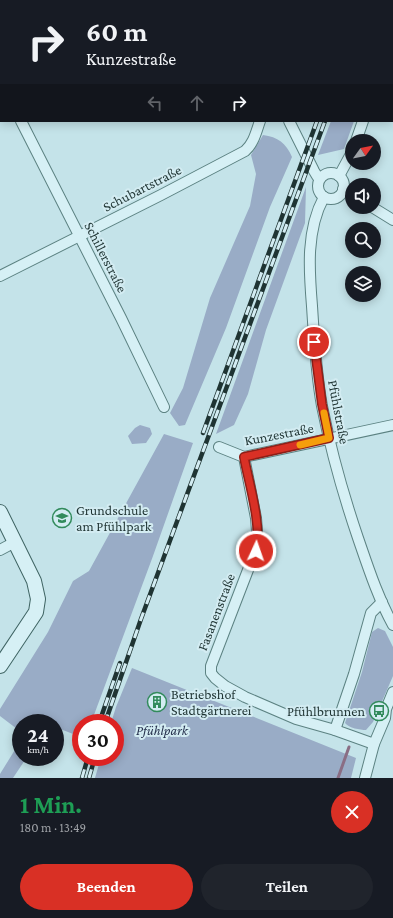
<!DOCTYPE html>
<html lang="de">
<head>
<meta charset="utf-8">
<style>
  body { margin:0; font-family:"Crimson Pro",serif; background:#20242c; color:#f1f3f6; height:100vh; display:flex; flex-direction:column; font-size:15px; white-space:nowrap }
  * { box-sizing:border-box; margin:0 }
  p { font-size:13px; color:#9ea1a6 }
  .icon { flex:none; width:22px; height:22px; fill:none; stroke:currentColor; stroke-width:2; stroke-linecap:round; stroke-linejoin:round }
  .map { position:relative; height:778px; overflow:hidden }
  .side { display:flex; flex-direction:column; background:#171b24; flex:1 }
  .side>* { flex:none }
  .hud { position:absolute; left:0px; top:0px; width:393px; height:122px; box-shadow:0 2px 10px #0003; background:#171b24; color:#f1f3f6; overflow:hidden }
  .needle { width:26px; rotate:57deg }
  .tools { position:absolute; left:345px; top:134px; display:grid; gap:8px }
  .tools a { display:grid; place-items:center; width:36px; height:36px; border-radius:50%; background:#171b24; box-shadow:0 2px 10px #0003; font-size:20px }
  .speed { position:absolute; left:12px; top:714px; display:flex; gap:8px; font-size:20px; font-weight:700; text-align:center }
  .speed>* { display:grid; place-content:center; width:52px; height:52px; border-radius:50%; background:#171b24; box-shadow:0 2px 10px #0003; line-height:1 }
  .speed small { font-size:10px; font-weight:400 }
  .speed .limit { border:6px solid #d22; background:#fff; color:#111 }
  .pin { position:absolute; display:grid; place-items:center; width:34px; height:34px; color:#fff; margin:-17px; border:2px solid #fff; border-radius:50%; box-shadow:0 1px 4px #0007 }
  .me { position:absolute; width:44px; margin:-22px; rotate:3deg; stroke-linejoin:round; filter:drop-shadow(0 0 3px #0008) }
  .turn { display:flex; align-items:center; gap:14px; height:84px; padding:0 20px; font-size:18px }
  .turn .icon { width:52px; height:52px; stroke-width:2.5 }
  .turn b { display:block; font-size:28px; line-height:34px }
  .lanes { display:flex; align-items:center; height:38px; padding:0 20px; background:#0003; justify-content:center; gap:20px; direction:ltr }
  .lanes .off { opacity:.35 }
  .round { display:grid; place-items:center; flex:none; width:42px; height:42px; border-radius:21px; background:#20242c }
  .head { display:flex; align-items:center; justify-content:space-between; height:68px; padding:0 20px }
  h1 { font-size:24px; font-weight:700; line-height:30px; color:#1e9e55 }
  .button { display:flex; gap:8px; margin-top:auto; padding:8px 20px }
  .button a { flex:1; height:46px; border-radius:24px; background:#d93025; color:#fff; font-size:16px; font-weight:700; line-height:46px; text-align:center }
  .button a+a { background:#20242c; color:#f1f3f6 }
  .map>svg:first-child { display:block }
</style>
</head>
<body>
<div class="map">
<svg width="393" height="778" viewBox="0 0 393 778">
  <rect width="100%" height="100%" fill="#c4e3e9"/>
  <g fill="#99acc6">
    <polygon points="331,121 354,121 344,149 318,155"/>
    <path d="M 263,135 C 278,137 286,143 292,157 L 270,207 L 226,328 L 185,425 L 179,426 L 170,413 L 183,388 L 210,298 L 250,206 L 256,174 L 251,155 Z"/>
    <polygon points="306,187 305,223 266,330 248,394 234,425 216,434"/>
    <polygon points="140,425 150,428 152,434 146,443 132,444 128,436 135,428"/>
    <polygon points="164,434 193,443 153,556 91,723 81,723 81,737 55,727 55,723 21,723 21,732 0,716 0,709 48,632 73,581 89,571"/>
    <path d="M 378,628 L 385,631 L 393,647 L 393,676 L 373,722 L 366,730 C 360,730 349,728 345,723 L 362,672 L 372,632 Z"/>
    <polygon points="132,668 356,758 351,778 95,778 101,757 115,757 115,723 111,723 116,707"/>
    <polygon points="21,740 21,757 27,757 13,778 0,778 0,774"/>
  </g>
  <g fill="none" stroke-linecap="round" stroke-linejoin="round">
    <polyline stroke="#8a6d84" stroke-width="3" points="338,778 349,747"/>
    <g stroke="#5c8282" stroke-width="12">
      <g id="street">
        <polyline points="232,0 232,1"/>
        <polyline points="123,1 125,0"/>
        <polyline points="314,1 315,0"/>
        <polyline points="392,36 393,33"/>
        <polyline points="0,64 1,64"/>
        <polyline points="0,79 1,81"/>
        <polyline points="21,121 121,318 164,407"/>
        <polyline points="289,121 314,171 317,176 320,178"/>
        <polyline points="356,141 363,121"/>
        <circle cx="331" cy="186" r="13"/>
        <polyline points="339,176 352,152"/>
        <polyline points="343,189 352,194"/>
        <path d="M 324,197 C 306,230 309,270 312,306 C 314,339 316,373 322,406 C 331,451 343,494 358,538 C 368,567 378,598 393,625"/>
        <polyline points="372,207 393,220"/>
        <path d="M 0,276 L 161,195 L 245,151 C 254,143 256,132 260,121"/>
        <polyline points="219,447 244,457 393,425"/>
        <polyline points="244,457 256,518 258,544 211,666 211,673 215,678 225,686 245,697 296,719 335,730 374,744"/>
        <polyline points="0,550 15,542"/>
        <polyline points="335,730 354,674 371,613 382,602"/>
        <polyline points="365,778 374,744 385,718 386,709 393,692"/>
      </g>
    </g>
    <g stroke="#3f6463" stroke-width="16">
      <polyline id="secondary" points="0,512 34,581 38,599 36,612 0,666"/>
    </g>
    <use href="#street" stroke="#d6f0f5" stroke-width="10"/>
    <use href="#secondary" stroke="#d6f0f5" stroke-width="14"/>
    <g stroke="#1f3433" stroke-width="4.5">
      <g id="rail">
        <polyline points="361,1 361,0"/>
        <polyline points="370,1 370,0"/>
        <polyline points="203,433 317,121"/>
        <polyline points="99,723 120,663"/>
        <polyline points="105,723 141,619 325,121"/>
        <polyline points="82,778 88,757"/>
        <polyline points="89,778 95,757"/>
      </g>
    </g>
    <use href="#rail" stroke="#d3ecf2" stroke-width="3" stroke-dasharray="9" stroke-linecap="butt"/>
  </g>
  <g fill="none" stroke-linecap="round" stroke-linejoin="round">
    <g stroke="#8d1f18" stroke-width="10">
      <path id="route" d="M 256,551 C 262,524 249,484 244,457 L 329,438 L 322,404 L 314,342"/>
    </g>
    <use href="#route" stroke="#d93025" stroke-width="7"/>
    <polyline stroke="#f59e0b" stroke-width="7" points="300,445 329,438 324,413"/>
  </g>
  <defs>
    <g id="school-ring" transform="scale(1)"><circle r="9.5" fill="#d3ecf2" stroke="#328b5c" stroke-width="1.5"/><path d="M0-5L7-2L0 1L-7-2ZM-4 1L0 2.5L4 1V4Q0 6-4 4Z" fill="#328b5c"/></g>
    <g id="building-ring" transform="scale(1)"><circle r="9.5" fill="#d3ecf2" stroke="#328b5c" stroke-width="1.5"/><path d="M-4-6H4V6H1V3H-1V6H-4ZM-2.5-4.3h1.7v1.8h-1.7ZM.8-4.3h1.7v1.8H.8ZM-2.5-1h1.7V.8h-1.7ZM.8-1h1.7V.8H.8Z" fill="#328b5c"/></g>
    <g id="bus-ring" transform="scale(1)"><circle r="9.5" fill="#d3ecf2" stroke="#328b5c" stroke-width="1.5"/><path d="M-5-6H5V4H4V6H2V4H-2V6H-4V4H-5ZM-3.5-4V0h7V-4ZM-3.5 1.2v1.5H-2V1.2ZM2 1.2v1.5H3.5V1.2Z" fill="#328b5c"/></g>
  </defs>
  <g fill-rule="evenodd">
    <use href="#school-ring" x="62" y="518"/>
    <use href="#building-ring" x="157" y="702"/>
    <use href="#bus-ring" x="379" y="711"/>
  </g>
  <g text-anchor="middle" stroke-width="4" stroke-linejoin="round" paint-order="stroke">
    <g font-size="14" fill="#1f3433" stroke="#d3ecf2">
      <text transform="translate(142 188) rotate(-27)" y="5">Schubartstraße</text>
      <text transform="translate(106 257) rotate(63)" y="5">Schillerstraße</text>
      <text transform="translate(339 412) rotate(79)" y="5">Pfühlstraße</text>
      <text transform="translate(279 434) rotate(-11)" y="5">Kunzestraße</text>
      <text transform="translate(216 612) rotate(-69)" y="5">Fasanenstraße</text>
    </g>
    <g font-size="14" fill="#1f3433" stroke="#d3ecf2" text-anchor="start">
      <text x="76" y="515">Grundschule<tspan x="76" dy="16">am Pfühlpark</tspan></text>
      <text x="171" y="699">Betriebshof<tspan x="171" dy="16">Stadtgärtnerei</tspan></text>
      <text x="365" y="716" text-anchor="end">Pfühlbrunnen</text>
    </g>
    <g font-size="14" font-style="italic" fill="#27324e" stroke="#d3ecf2">
      <text x="162" y="735">Pfühlpark</text>
    </g>
  </g>
</svg>
<div class="tools">
<a><svg class="needle" viewBox="-14 -14 28 28"><path d="M0-13l5 13h-10z" fill="#e53935"/><path d="M0 13l5-13h-10z" fill="#9ea1a6"/></svg></a>
<a><svg class="icon" aria-label="sound" viewBox="0 0 24 24"><path d="M4 9h4l5-4v14l-5-4H4zM17 9q2 3 0 6"/></svg></a>
<a><svg class="icon" aria-label="search" viewBox="0 0 24 24"><circle cx="10" cy="10" r="6"/><path d="M15 15l6 6"/></svg></a>
<a><svg class="icon" aria-label="layers" viewBox="0 0 24 24"><path d="M12 4l9 5-9 5-9-5zM3 14l9 5 9-5"/></svg></a>
</div>
<div class="speed"><div>24<small>km/h</small></div><div class="limit">30</div></div>
<div class="pin" style="left:314px;top:342px;background:#d93025"><svg class="icon" aria-label="arrive" viewBox="0 0 24 24"><path d="M6 21V4h12l-3 4 3 4H6"/></svg></div>
<svg class="me" style="left:256px;top:551px" viewBox="-20 -20 40 40"><circle r="17" fill="#d93025" stroke="#fff" stroke-width="3"/><path d="M0-11L8 9 0 5-8 9z" fill="#fff"/></svg>
<div class="hud">
<div class="turn"><svg class="icon" aria-label="right" viewBox="0 0 24 24"><path d="M7 20v-9h11M14 6l5 5-5 5"/></svg><div><b>60 m</b>Kunzestraße</div></div>
<div class="lanes"><svg class="icon off" aria-label="left" viewBox="0 0 24 24"><path d="M17 20v-9H6M10 6l-5 5 5 5"/></svg><svg class="icon off" aria-label="ahead" viewBox="0 0 24 24"><path d="M12 20V5M6 11l6-6 6 6"/></svg><svg class="icon" aria-label="right" viewBox="0 0 24 24"><path d="M7 20v-9h11M14 6l5 5-5 5"/></svg></div>
</div>
</div>
<section class="side">
<div class="head"><div><h1>1 Min.</h1><p>180 m · 13:49</p></div><a class="round" style="background:#d93025;color:#fff"><svg class="icon" aria-label="close" viewBox="0 0 24 24"><path d="M6 6l12 12M18 6L6 18"/></svg></a></div>
<div class="button"><a>Beenden</a><a>Teilen</a></div>
</section>
</body>
</html>
